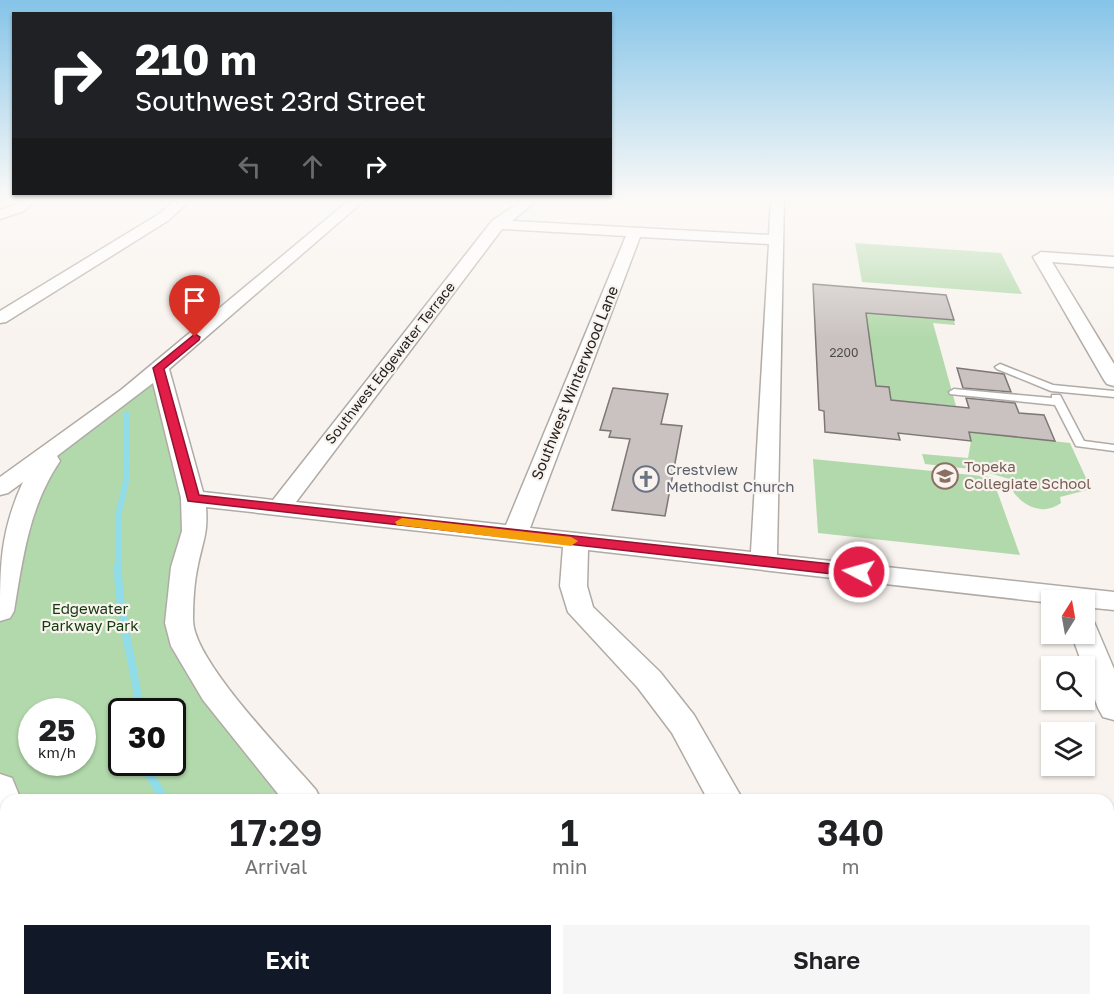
<!DOCTYPE html>
<html lang="en">
<head>
<meta charset="utf-8">
<style>
  body { margin:0; font-family:"Golos Text",sans-serif; background:#f6f6f6; color:#202124; height:100vh; display:flex; flex-direction:column; font-size:22px; white-space:nowrap }
  * { box-sizing:border-box; margin:0 }
  p { font-size:20px; color:#757577 }
  .icon { flex:none; width:33px; height:33px; fill:none; stroke:currentColor; stroke-width:2; stroke-linecap:round; stroke-linejoin:round }
  .map { position:relative; flex:1; overflow:hidden }
  .side { position:absolute; left:0px; top:794px; width:1114px; height:212px; display:flex; flex-direction:column; background:#fff; border-radius:18px 18px 0 0; box-shadow:0 2px 4px #0004 }
  .side>* { flex:none }
  .banner { position:absolute; left:12px; top:12px; width:600px; height:183px; border-radius:0px; box-shadow:0 2px 4px #0004; background:#202124; color:#fff; overflow:hidden }
  .needle { width:39px; rotate:11deg }
  .fabs { position:absolute; left:1041px; top:590px; display:grid; gap:12px }
  .fabs a { display:grid; place-items:center; width:54px; height:54px; border-radius:0px; background:#fff; box-shadow:0 2px 4px #0004; font-size:30px }
  .speed { position:absolute; left:18px; top:698px; display:flex; gap:12px; font-size:30px; font-weight:700; text-align:center }
  .speed>* { display:grid; place-content:center; width:78px; height:78px; border-radius:50%; background:#fff; box-shadow:0 2px 4px #0004; line-height:1 }
  .speed small { font-size:15px; font-weight:400 }
  .speed .limit { border:3px solid #111; border-radius:9px; background:#fff; color:#111 }
  .pin { position:absolute; display:grid; place-items:center; width:51px; height:51px; color:#fff; margin:-62px -26px; border-radius:50% 50% 50% 0; rotate:-45deg; box-shadow:0 0 6px #0007 }
  .pin .icon { rotate:45deg }
  .me { position:absolute; width:66px; margin:-33px; rotate:276deg; stroke-linejoin:round; filter:drop-shadow(0 0 4px #0008) }
  .turn { display:flex; align-items:center; gap:21px; height:126px; padding:0 24px; font-size:27px }
  .turn .icon { width:78px; height:78px; stroke-width:2.5 }
  .turn b { display:block; font-size:42px; line-height:51px }
  .lanes { display:flex; align-items:center; height:57px; padding:0 24px; background:#0003; justify-content:center; gap:30px; direction:ltr }
  .lanes .off { opacity:.35 }
  .eta { display:flex; justify-content:space-evenly; align-items:center; height:102px; text-align:center }
  .eta b { font-size:36px; font-weight:600; line-height:42px }
  .button { display:flex; gap:12px; margin-top:auto; padding:12px 24px }
  .button a { flex:1; height:69px; border-radius:0px; background:#111827; color:#fff; font-size:24px; font-weight:600; line-height:69px; text-align:center }
  .button a+a { background:#f6f6f6; color:#202124 }
  .map>svg:first-child { display:block }
</style>
</head>
<body>
<div class="map">
<svg width="1114" height="1004" viewBox="0 0 1114 1004">
  <rect width="100%" height="100%" fill="#f8f3ee"/>
  <g fill="#b2d9ab" fill-rule="evenodd">
    <polygon points="855,243 1001,253 1022,294 862,282"/>
    <polygon points="853,312 954,320 955,325 933,323 956,406 891,400 889,387 876,386 867,322"/>
    <path d="M 159,368 L 193,498 L 179,623 L 304,799 L 6,800 L 0,788 L 0,611 L 20,512 L 46,463 ZM 32,711 L 82,711 L 82,762 L 32,762 ZM 122,711 L 172,711 L 172,762 L 122,762 Z"/>
    <path d="M 969,432 L 1070,443 L 1091,489 L 1060,497 L 1061,503 C 1043,516 1023,507 1012,490 L 1016,481 L 979,470 L 925,464 L 922,454 L 968,458 L 971,441 Z"/>
    <polygon points="813,459 992,477 1020,555 818,533"/>
    <polygon points="61,999 343,999 342,1004 62,1004"/>
  </g>
  <g fill="none" stroke-linecap="round" stroke-linejoin="round">
    <polyline stroke="#90dce9" stroke-width="6" points="118,568 118,516 126,481 127,414"/>
    <path stroke="#90dce9" stroke-width="8" d="M 118,567 C 118,614 134,663 140,711"/>
    <g stroke="#90dce9" stroke-width="9">
      <polyline points="146,762 147,771 165,800"/>
      <polyline points="211,1004 212,999"/>
    </g>
  </g>
  <g fill="#c9c2c0" stroke="#7d7775" stroke-width="1.5">
    <polygon points="813,284 946,295 954,320 866,313 876,386 889,387 891,400 969,408 966,398 1015,403 1019,413 1044,415 1055,441 969,432 971,441 898,433 900,440 825,432 824,411 819,410"/>
    <polygon points="957,368 1004,374 1011,392 963,388"/>
    <polygon points="613,388 668,394 661,424 682,426 665,516 612,510 630,439 609,437 611,431 600,430"/>
  </g>
  <g fill="none" stroke-linecap="round" stroke-linejoin="round">
    <g stroke="#b0aba6" stroke-width="3">
      <g id="lane">
        <polygon points="1000,364 1053,385 1114,391 1114,397 1051,391 997,369 995,367"/>
        <polygon points="954,389 1052,398 1052,395 1060,395 1084,441 1114,445 1114,451 1076,446 1055,405 950,394 949,392"/>
      </g>
    </g>
    <g stroke="#b0aba6" stroke-width="3">
      <g id="street">
        <polygon points="22,198 37,198 24,211 0,219 0,210 14,205"/>
        <polygon points="177,198 192,198 169,220 6,322 0,323 0,311 159,214"/>
        <path d="M 352,198 L 367,198 L 169,369 L 203,492 L 273,500 L 492,221 L 525,198 L 540,198 L 512,221 L 769,235 L 771,198 L 784,198 L 777,555 L 1114,592 L 1114,610 L 1084,607 L 1084,600 L 1052,600 L 1052,603 L 588,550 L 587,586 L 593,607 L 660,672 L 694,715 L 743,800 L 708,800 L 672,733 L 638,688 L 568,612 L 560,586 L 563,547 L 206,507 C 208,534 203,540 198,565 C 194,582 193,603 193,620 C 193,661 287,756 316,790 L 321,800 L 283,800 L 203,700 L 171,646 L 165,623 L 171,567 L 182,531 L 181,498 L 153,383 L 57,456 L 60,461 C 29,507 23,557 14,611 L 10,618 L 0,621 C 0,566 0,532 23,482 L 8,493 L 0,495 L 0,477 L 121,390 ZM 502,229 L 626,236 L 506,525 L 296,502 ZM 640,237 L 769,244 L 751,552 L 530,528 Z"/>
        <polygon points="1041,252 1114,257 1114,267 1052,262 1114,364 1114,386 1107,384 1104,380 1033,257"/>
        <polygon points="1084,619 1094,622 1114,669 1114,720 1103,717 1098,708 1071,633 1084,633"/>
        <polygon points="0,774 12,778 21,800 6,800 6,820 0,818"/>
        <polygon points="40,999 82,999 83,1004 41,1004"/>
        <polygon points="322,999 364,999 363,1004 321,1004"/>
        <polygon points="778,999 820,999 822,1004 780,1004"/>
      </g>
    </g>
    <use href="#lane" fill="#fff" fill-rule="evenodd"/>
    <use href="#street" fill="#fff" fill-rule="evenodd"/>
  </g>
  <linearGradient id="sky" x2="0" y2="1"><stop stop-color="#85c4e8"/><stop offset="0.59" stop-color="#fcfaf7"/><stop offset="1" stop-color="#fcfaf7" stop-opacity="0"/></linearGradient>
  <rect width="1114" height="338" fill="url(#sky)"/>
  <polygon fill="#e11d48" stroke="#92132f" stroke-width="1.5" points="195,334 200,337 199,340 164,369 199,495 859,567 866,572 859,577 188,501 153,368"/>
  <polygon fill="#f59e0b" points="402,518 571,537 578,541 571,546 397,525 395,522"/>
  <defs>
    <g id="school-ring" transform="scale(1.35)"><circle r="9.5" fill="#f8f3ee" stroke="#8d6e63" stroke-width="1.5"/><path d="M0-5L7-2L0 1L-7-2ZM-4 1L0 2.5L4 1V4Q0 6-4 4Z" fill="#8d6e63"/></g>
    <g id="church-ring" transform="scale(1.35)"><circle r="9.5" fill="#f8f3ee" stroke="#6b7280" stroke-width="1.5"/><path d="M-1.2-6h2.4v3.5h3.3v2.4h-3.3V6h-2.4V-.1h-3.3v-2.4h3.3Z" fill="#6b7280"/></g>
  </defs>
  <g fill-rule="evenodd">
    <use href="#school-ring" x="945" y="476"/>
    <use href="#church-ring" x="646" y="479"/>
  </g>
  <g text-anchor="middle" stroke-width="4.5" stroke-linejoin="round" paint-order="stroke">
    <g font-size="12" fill="#4d4a48">
      <text x="844" y="357">2200</text>
    </g>
    <g font-size="14" fill="#242220" stroke="#f8f3ee">
      <text transform="translate(390 363) rotate(-52)" y="5">Southwest Edgewater Terrace</text>
    </g>
    <g font-size="15" fill="#242220" stroke="#f8f3ee">
      <text transform="translate(575 383) rotate(-68)" y="5">Southwest Winterwood Lane</text>
    </g>
    <g font-size="15" fill="#785e54" stroke="#f8f3ee" text-anchor="start">
      <text x="964" y="472">Topeka<tspan x="964" dy="17">Collegiate School</tspan></text>
    </g>
    <g font-size="15" fill="#5b616d" stroke="#f8f3ee" text-anchor="start">
      <text x="666" y="475">Crestview<tspan x="666" dy="17">Methodist Church</tspan></text>
    </g>
    <g font-size="15" fill="#123a0c" stroke="#f8f3ee">
      <text x="90" y="614">Edgewater<tspan x="90" dy="17">Parkway Park</tspan></text>
    </g>
  </g>
</svg>
<div class="fabs">
<a><svg class="needle" viewBox="-14 -14 28 28"><path d="M0-13l5 13h-10z" fill="#e53935"/><path d="M0 13l5-13h-10z" fill="#757577"/></svg></a>
<a><svg class="icon" aria-label="search" viewBox="0 0 24 24"><circle cx="10" cy="10" r="6"/><path d="M15 15l6 6"/></svg></a>
<a><svg class="icon" aria-label="layers" viewBox="0 0 24 24"><path d="M12 4l9 5-9 5-9-5zM3 14l9 5 9-5"/></svg></a>
</div>
<div class="speed"><div>25<small>km/h</small></div><div class="limit">30</div></div>
<div class="pin" style="left:195px;top:337px;background:#d93025"><svg class="icon" aria-label="arrive" viewBox="0 0 24 24"><path d="M6 21V4h12l-3 4 3 4H6"/></svg></div>
<svg class="me" style="left:859px;top:572px" viewBox="-20 -20 40 40"><circle r="17" fill="#e11d48" stroke="#fff" stroke-width="3"/><path d="M0-11L8 9 0 5-8 9z" fill="#fff"/></svg>
<div class="banner">
<div class="turn"><svg class="icon" aria-label="right" viewBox="0 0 24 24"><path d="M7 20v-9h11M14 6l5 5-5 5"/></svg><div><b>210 m</b>Southwest 23rd Street</div></div>
<div class="lanes"><svg class="icon off" aria-label="left" viewBox="0 0 24 24"><path d="M17 20v-9H6M10 6l-5 5 5 5"/></svg><svg class="icon off" aria-label="ahead" viewBox="0 0 24 24"><path d="M12 20V5M6 11l6-6 6 6"/></svg><svg class="icon" aria-label="right" viewBox="0 0 24 24"><path d="M7 20v-9h11M14 6l5 5-5 5"/></svg></div>
</div>
<section class="side">
<div class="eta">
<div><b>17:29</b><p>Arrival</p></div>
<div><b>1</b><p>min</p></div>
<div><b>340</b><p>m</p></div>
</div>
<div class="button"><a>Exit</a><a>Share</a></div>
</section>
</div>
</body>
</html>
